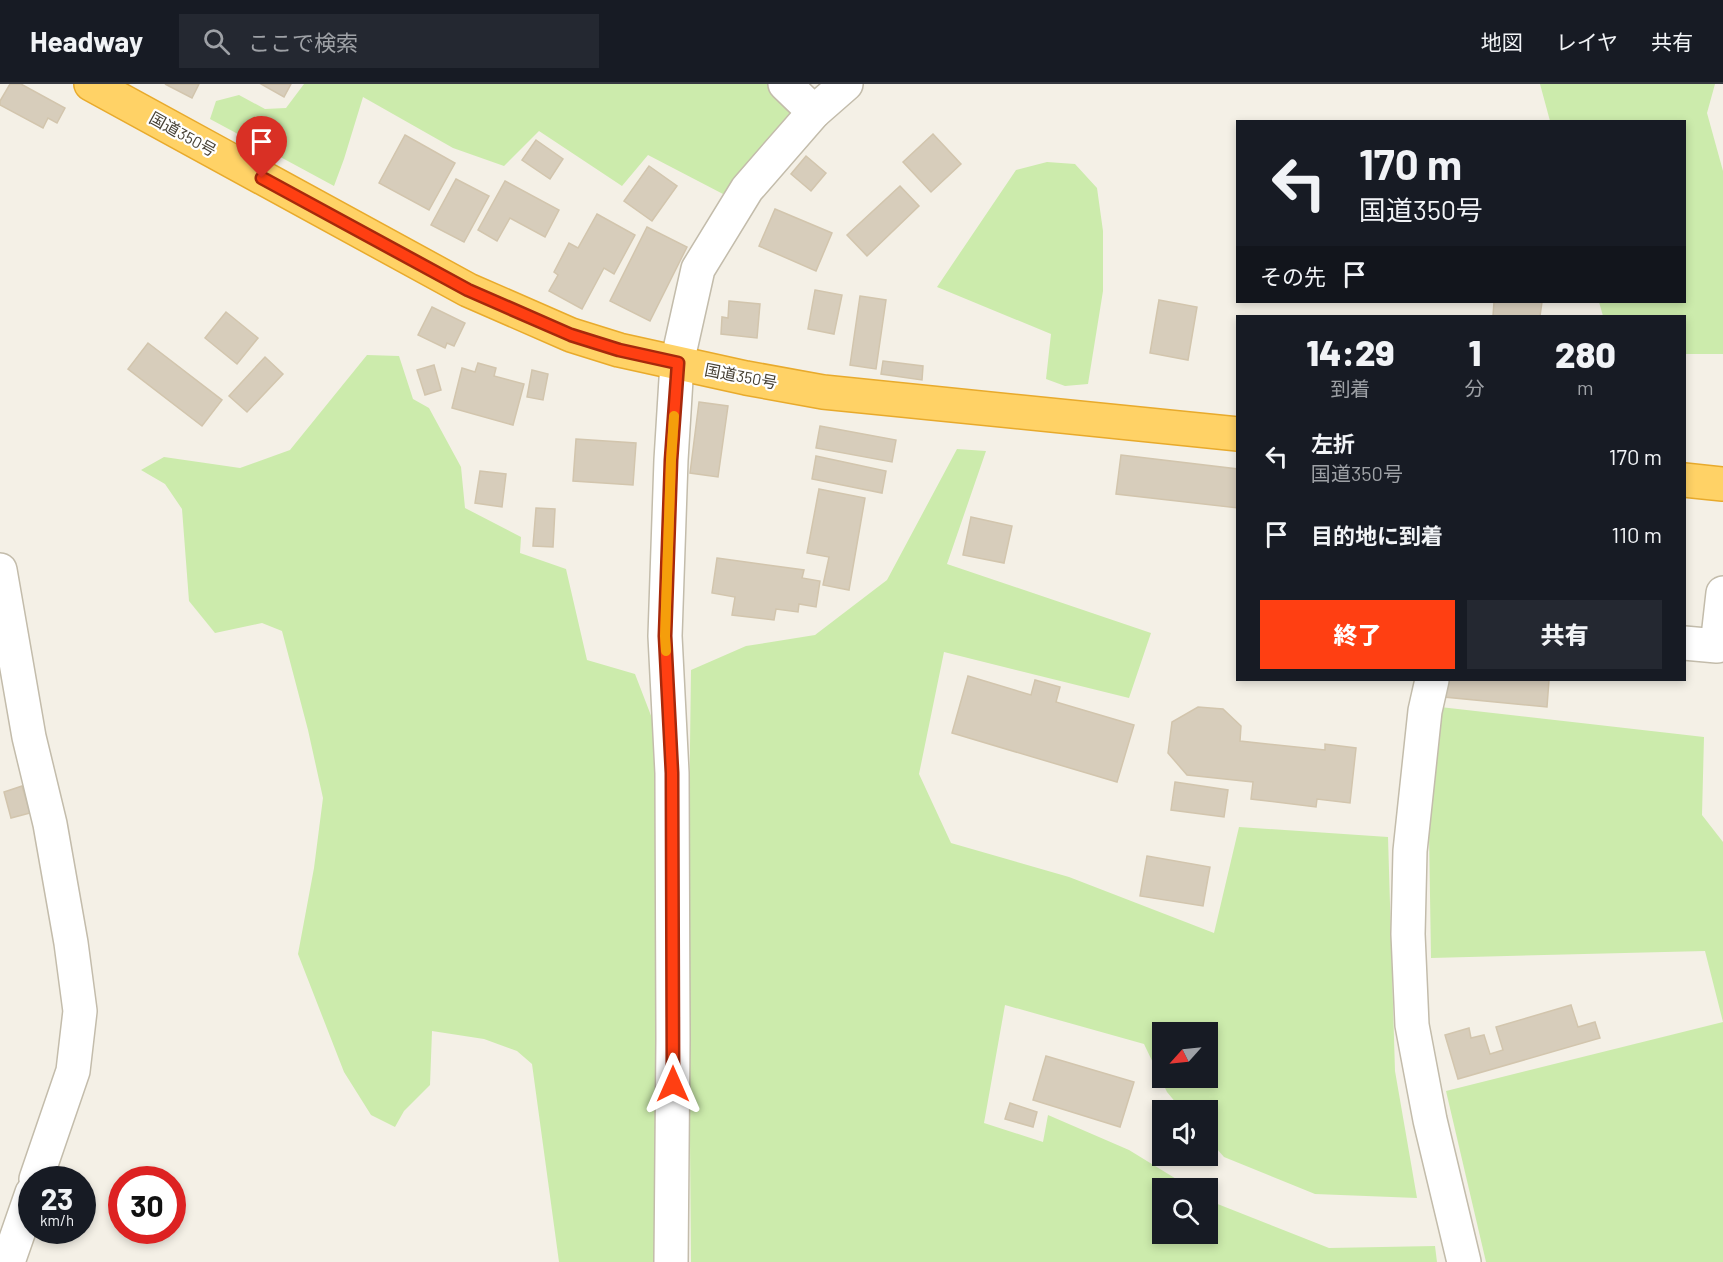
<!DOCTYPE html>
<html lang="ja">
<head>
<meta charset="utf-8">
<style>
  body { margin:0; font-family:Barlow,"Noto Sans JP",sans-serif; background:#242831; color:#f1f3f6; height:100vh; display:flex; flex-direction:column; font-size:22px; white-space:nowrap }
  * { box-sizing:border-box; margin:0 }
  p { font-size:20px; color:#9ea1a6 }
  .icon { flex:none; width:33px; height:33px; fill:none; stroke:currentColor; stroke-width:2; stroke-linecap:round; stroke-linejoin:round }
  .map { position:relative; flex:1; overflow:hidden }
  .panel { position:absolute; left:1236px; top:231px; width:450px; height:366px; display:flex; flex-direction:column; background:#171b24; border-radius:0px; box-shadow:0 3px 9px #0003 }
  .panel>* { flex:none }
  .banner { position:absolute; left:1236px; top:36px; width:450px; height:183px; border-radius:0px; box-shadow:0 3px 9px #0003; background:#171b24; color:#f1f3f6; overflow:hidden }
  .needle { width:39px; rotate:243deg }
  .fabs { position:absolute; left:1152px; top:938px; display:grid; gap:12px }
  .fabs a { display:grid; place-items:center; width:66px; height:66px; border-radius:0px; background:#171b24; box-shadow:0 3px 9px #0003; font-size:30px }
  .speed { position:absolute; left:18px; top:1082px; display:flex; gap:12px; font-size:30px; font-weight:700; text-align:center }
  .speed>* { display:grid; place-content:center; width:78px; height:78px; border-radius:50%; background:#171b24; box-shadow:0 3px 9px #0003; line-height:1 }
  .speed small { font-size:15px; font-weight:400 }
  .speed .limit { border:9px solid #d22; background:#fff; color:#111 }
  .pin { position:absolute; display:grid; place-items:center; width:51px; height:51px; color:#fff; margin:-62px -26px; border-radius:50% 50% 50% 0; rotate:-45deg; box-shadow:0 0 6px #0007 }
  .pin .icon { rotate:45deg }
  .me { position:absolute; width:66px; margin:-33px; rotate:0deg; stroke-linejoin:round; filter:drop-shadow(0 0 4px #0008) }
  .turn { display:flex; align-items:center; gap:21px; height:126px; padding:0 24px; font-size:27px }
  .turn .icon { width:78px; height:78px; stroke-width:2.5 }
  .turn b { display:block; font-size:42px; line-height:51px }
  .then { display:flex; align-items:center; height:57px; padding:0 24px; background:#0003; gap:12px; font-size:22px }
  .eta { display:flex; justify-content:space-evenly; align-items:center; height:102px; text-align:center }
  .eta b { font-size:36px; font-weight:800; line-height:42px }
  .action { display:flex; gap:12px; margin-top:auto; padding:12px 24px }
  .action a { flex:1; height:69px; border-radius:0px; background:#ff3f12; color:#fff; font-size:24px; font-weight:800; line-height:69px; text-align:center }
  .action a+a { background:#242831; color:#f1f3f6 }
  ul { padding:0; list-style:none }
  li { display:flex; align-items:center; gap:18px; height:78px; padding:0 24px }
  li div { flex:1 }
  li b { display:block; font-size:22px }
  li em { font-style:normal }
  header { display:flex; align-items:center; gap:36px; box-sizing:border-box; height:84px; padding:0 30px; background:#171b24; border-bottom:2px solid #363941 }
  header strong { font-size:28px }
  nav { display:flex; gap:33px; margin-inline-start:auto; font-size:21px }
  .search { width:420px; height:54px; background:#242831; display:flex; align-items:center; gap:15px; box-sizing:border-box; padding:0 21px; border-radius:0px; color:#9ea1a6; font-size:22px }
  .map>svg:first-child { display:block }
</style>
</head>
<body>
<header>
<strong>Headway</strong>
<div class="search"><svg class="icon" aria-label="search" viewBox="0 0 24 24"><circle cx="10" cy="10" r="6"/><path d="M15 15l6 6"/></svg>ここで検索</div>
<nav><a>地図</a><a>レイヤ</a><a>共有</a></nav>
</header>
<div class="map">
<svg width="1723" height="1178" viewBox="0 0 1723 1178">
  <rect width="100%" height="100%" fill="#f4f0e6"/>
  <g fill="#ccebac" fill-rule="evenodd">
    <polygon points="304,0 767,0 795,30 723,110 648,71 622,102 539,47 504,82 453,64 363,13 344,75 334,102 210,35 216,17 239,11 265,25 286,24"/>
    <polygon points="1540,0 1715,0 1707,29 1723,87 1723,270 1685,270 1684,232 1603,232 1599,218 1684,218 1684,38 1550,37"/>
    <polygon points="1047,78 1075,80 1097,104 1103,147 1103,207 1088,300 1065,302 1046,295 1051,250 937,203 1016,86"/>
    <polygon points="367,271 399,272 413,315 429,324 461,383 465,424 521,453 520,469 566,485 587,576 635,590 655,642 655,1178 559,1178 532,980 517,967 484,955 432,947 430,1001 404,1027 395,1043 371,1031 344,988 298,870 314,784 323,714 308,646 282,547 262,539 215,549 189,517 182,425 165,400 141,386 164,373 240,384 290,366"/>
    <path d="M 957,365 L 986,367 L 947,480 L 1151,549 L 1129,614 L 944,568 L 919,690 L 951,759 L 1069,793 L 1214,849 L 1239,743 L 1388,753 L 1395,987 L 1417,1114 L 1315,1110 L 1224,1073 L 1208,1055 L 1208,1026 L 1182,1026 L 1167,1008 L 1144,960 L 1005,921 L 984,1039 L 1043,1058 L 1048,1031 L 1129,1066 L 1191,1104 L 1162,1104 L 1162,1149 L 1208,1149 L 1208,1114 L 1215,1119 L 1329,1164 L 1435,1162 L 1437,1178 L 691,1178 L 688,817 L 691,586 L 746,562 L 815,551 L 887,496 ZM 1162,948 L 1208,948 L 1208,993 L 1162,993 Z"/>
    <polygon points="1440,623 1704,653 1702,731 1723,758 1723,938 1705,867 1431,874 1429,749"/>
    <polygon points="1723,938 1723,1178 1486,1178 1446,1007"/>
  </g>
  <g fill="#d7cdbb" stroke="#d2c5ad" stroke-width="1.5">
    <polygon points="10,0 21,0 65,24 57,39 48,34 43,44 0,21 0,17"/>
    <polygon points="165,0 199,0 192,14"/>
    <polygon points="261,0 291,0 284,13"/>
    <polygon points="933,50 961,80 931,108 903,78"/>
    <polygon points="405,51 455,79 429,126 379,99"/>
    <polygon points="536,56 563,75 550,95 522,76"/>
    <polygon points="806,72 826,89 811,107 791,90"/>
    <polygon points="649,82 677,102 652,137 624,117"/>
    <polygon points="456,95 489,112 464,158 431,141"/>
    <polygon points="505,97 559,126 545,153 510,134 497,157 478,146"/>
    <polygon points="900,102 919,122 867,172 847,151"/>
    <polygon points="775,125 832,149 816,187 759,162"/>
    <polygon points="597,130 635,151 614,190 604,184 582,225 549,207 558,191 554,188 569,159 578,164"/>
    <polygon points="647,143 687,163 650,237 610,217"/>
    <polygon points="815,206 842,211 834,250 808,245"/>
    <polygon points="860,212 886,216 876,285 850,281"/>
    <polygon points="1159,216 1197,223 1188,276 1150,269"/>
    <polygon points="729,217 760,220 757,254 721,250 722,233 728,234"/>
    <polygon points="1494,218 1542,218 1540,232 1493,232"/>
    <polygon points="432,223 465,239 454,262 447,259 445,264 418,251"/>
    <polygon points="226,228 258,254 237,280 205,254"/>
    <polygon points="148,259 222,316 202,342 128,285"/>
    <polygon points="265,273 283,290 247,328 229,312"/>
    <polygon points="883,277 923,282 922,296 881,290"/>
    <polygon points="478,279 496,284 494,292 524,300 513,341 452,324 462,284 475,288"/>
    <polygon points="434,281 441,306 425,311 417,286"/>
    <polygon points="532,286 548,290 543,316 527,313"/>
    <polygon points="699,318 728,322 718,393 690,389"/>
    <polygon points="820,342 896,356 892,378 816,364"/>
    <polygon points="576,355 636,359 633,401 573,397"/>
    <polygon points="1121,371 1238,385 1238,424 1116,410"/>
    <polygon points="816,372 886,387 882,409 812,395"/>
    <polygon points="480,387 506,390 502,423 475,419"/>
    <polygon points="819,405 865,414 849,506 823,501 829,473 807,469"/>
    <polygon points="536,424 555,425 553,463 533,462"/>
    <polygon points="971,433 1012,442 1004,479 963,471"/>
    <polygon points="717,474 804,486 802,494 820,497 816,523 799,520 798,528 776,525 774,536 732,531 735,513 712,509"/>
    <polygon points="968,592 1031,611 1035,596 1060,603 1056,618 1134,641 1117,698 952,649"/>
    <polygon points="1445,596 1549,596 1547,623 1444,613"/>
    <polygon points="1198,623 1223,625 1241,642 1240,657 1325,666 1325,660 1356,664 1350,719 1317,715 1316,723 1251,715 1253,698 1187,691 1168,669 1172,638"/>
    <polygon points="1175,698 1228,706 1224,733 1171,726"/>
    <polygon points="22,702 30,729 11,734 4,708"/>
    <polygon points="1147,772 1210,783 1203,822 1140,812"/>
    <polygon points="1571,921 1578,943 1595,938 1600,954 1458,995 1445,951 1469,944 1471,954 1484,951 1490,970 1503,966 1496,943"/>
    <polygon points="1046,972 1134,998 1120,1043 1033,1016"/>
    <polygon points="1010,1019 1037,1028 1033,1043 1005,1035"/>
  </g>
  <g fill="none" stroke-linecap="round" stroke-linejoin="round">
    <g stroke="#c3bcab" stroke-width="36">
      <g id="minor">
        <polyline points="785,0 814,28"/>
        <polyline points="0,486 29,653 50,740 71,859 80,927 73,987 36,1095"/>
        <polyline points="1684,559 1717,562 1723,509"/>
        <polyline points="1432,596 1425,627 1410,767 1408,850 1412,941 1430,1036 1464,1178"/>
        <polyline points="8,1178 32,1109"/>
        <polyline points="671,1178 673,955 672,689 665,552 671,376 677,279 698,185 747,105 814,28 846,0"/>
      </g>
    </g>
    <g stroke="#e8aa2c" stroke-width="36">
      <g id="highway">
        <polyline points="91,0 468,206 571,251 619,266 746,294 823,308 1238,350"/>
        <polyline points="1684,396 1723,400"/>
      </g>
    </g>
    <use href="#minor" stroke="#fff" stroke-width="33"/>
    <use href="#highway" stroke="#ffd266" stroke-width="33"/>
  </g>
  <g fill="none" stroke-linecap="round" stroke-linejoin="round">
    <g stroke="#a6290c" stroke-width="15">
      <polyline id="route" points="262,94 468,206 571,251 619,266 678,279 671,376 665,552 672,689 673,1000"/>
    </g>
    <use href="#route" stroke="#ff3f12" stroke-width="10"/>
    <polyline stroke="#f59e0b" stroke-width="10" points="666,567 665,552 671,376 674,332"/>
  </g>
  <g text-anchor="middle" stroke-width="4.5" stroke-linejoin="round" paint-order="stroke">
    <g font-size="16" fill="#474135" stroke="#fff">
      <text transform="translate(183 50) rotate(29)" y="6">国道350号</text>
      <text transform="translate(741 292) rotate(11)" y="6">国道350号</text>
    </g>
  </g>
</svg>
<div class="fabs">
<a><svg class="needle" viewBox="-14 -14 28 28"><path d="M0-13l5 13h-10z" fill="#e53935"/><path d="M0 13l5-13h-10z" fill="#9ea1a6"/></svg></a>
<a><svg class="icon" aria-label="sound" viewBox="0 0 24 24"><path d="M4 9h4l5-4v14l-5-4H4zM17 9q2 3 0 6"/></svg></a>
<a><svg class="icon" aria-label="search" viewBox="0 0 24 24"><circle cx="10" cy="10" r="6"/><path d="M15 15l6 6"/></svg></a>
</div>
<div class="speed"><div>23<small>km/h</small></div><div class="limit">30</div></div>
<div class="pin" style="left:262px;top:94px;background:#d93025"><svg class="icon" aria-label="arrive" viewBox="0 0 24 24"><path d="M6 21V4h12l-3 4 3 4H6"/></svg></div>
<svg class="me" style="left:673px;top:1000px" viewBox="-20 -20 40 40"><path d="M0-17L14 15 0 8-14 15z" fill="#ff3f12" stroke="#fff" stroke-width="4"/></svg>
<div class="banner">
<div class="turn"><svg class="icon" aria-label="left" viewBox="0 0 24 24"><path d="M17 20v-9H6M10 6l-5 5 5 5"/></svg><div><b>170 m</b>国道350号</div></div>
<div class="then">その先<svg class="icon" aria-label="arrive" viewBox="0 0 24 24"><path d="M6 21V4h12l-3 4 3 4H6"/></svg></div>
</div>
<section class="panel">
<div class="eta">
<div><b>14:29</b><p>到着</p></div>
<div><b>1</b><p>分</p></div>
<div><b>280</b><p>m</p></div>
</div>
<ul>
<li><svg class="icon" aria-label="left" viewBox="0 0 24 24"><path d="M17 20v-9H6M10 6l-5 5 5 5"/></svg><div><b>左折</b><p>国道350号</p></div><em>170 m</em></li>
<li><svg class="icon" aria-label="arrive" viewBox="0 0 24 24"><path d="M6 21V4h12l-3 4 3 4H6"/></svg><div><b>目的地に到着</b></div><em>110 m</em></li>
</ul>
<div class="action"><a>終了</a><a>共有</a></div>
</section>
</div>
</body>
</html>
